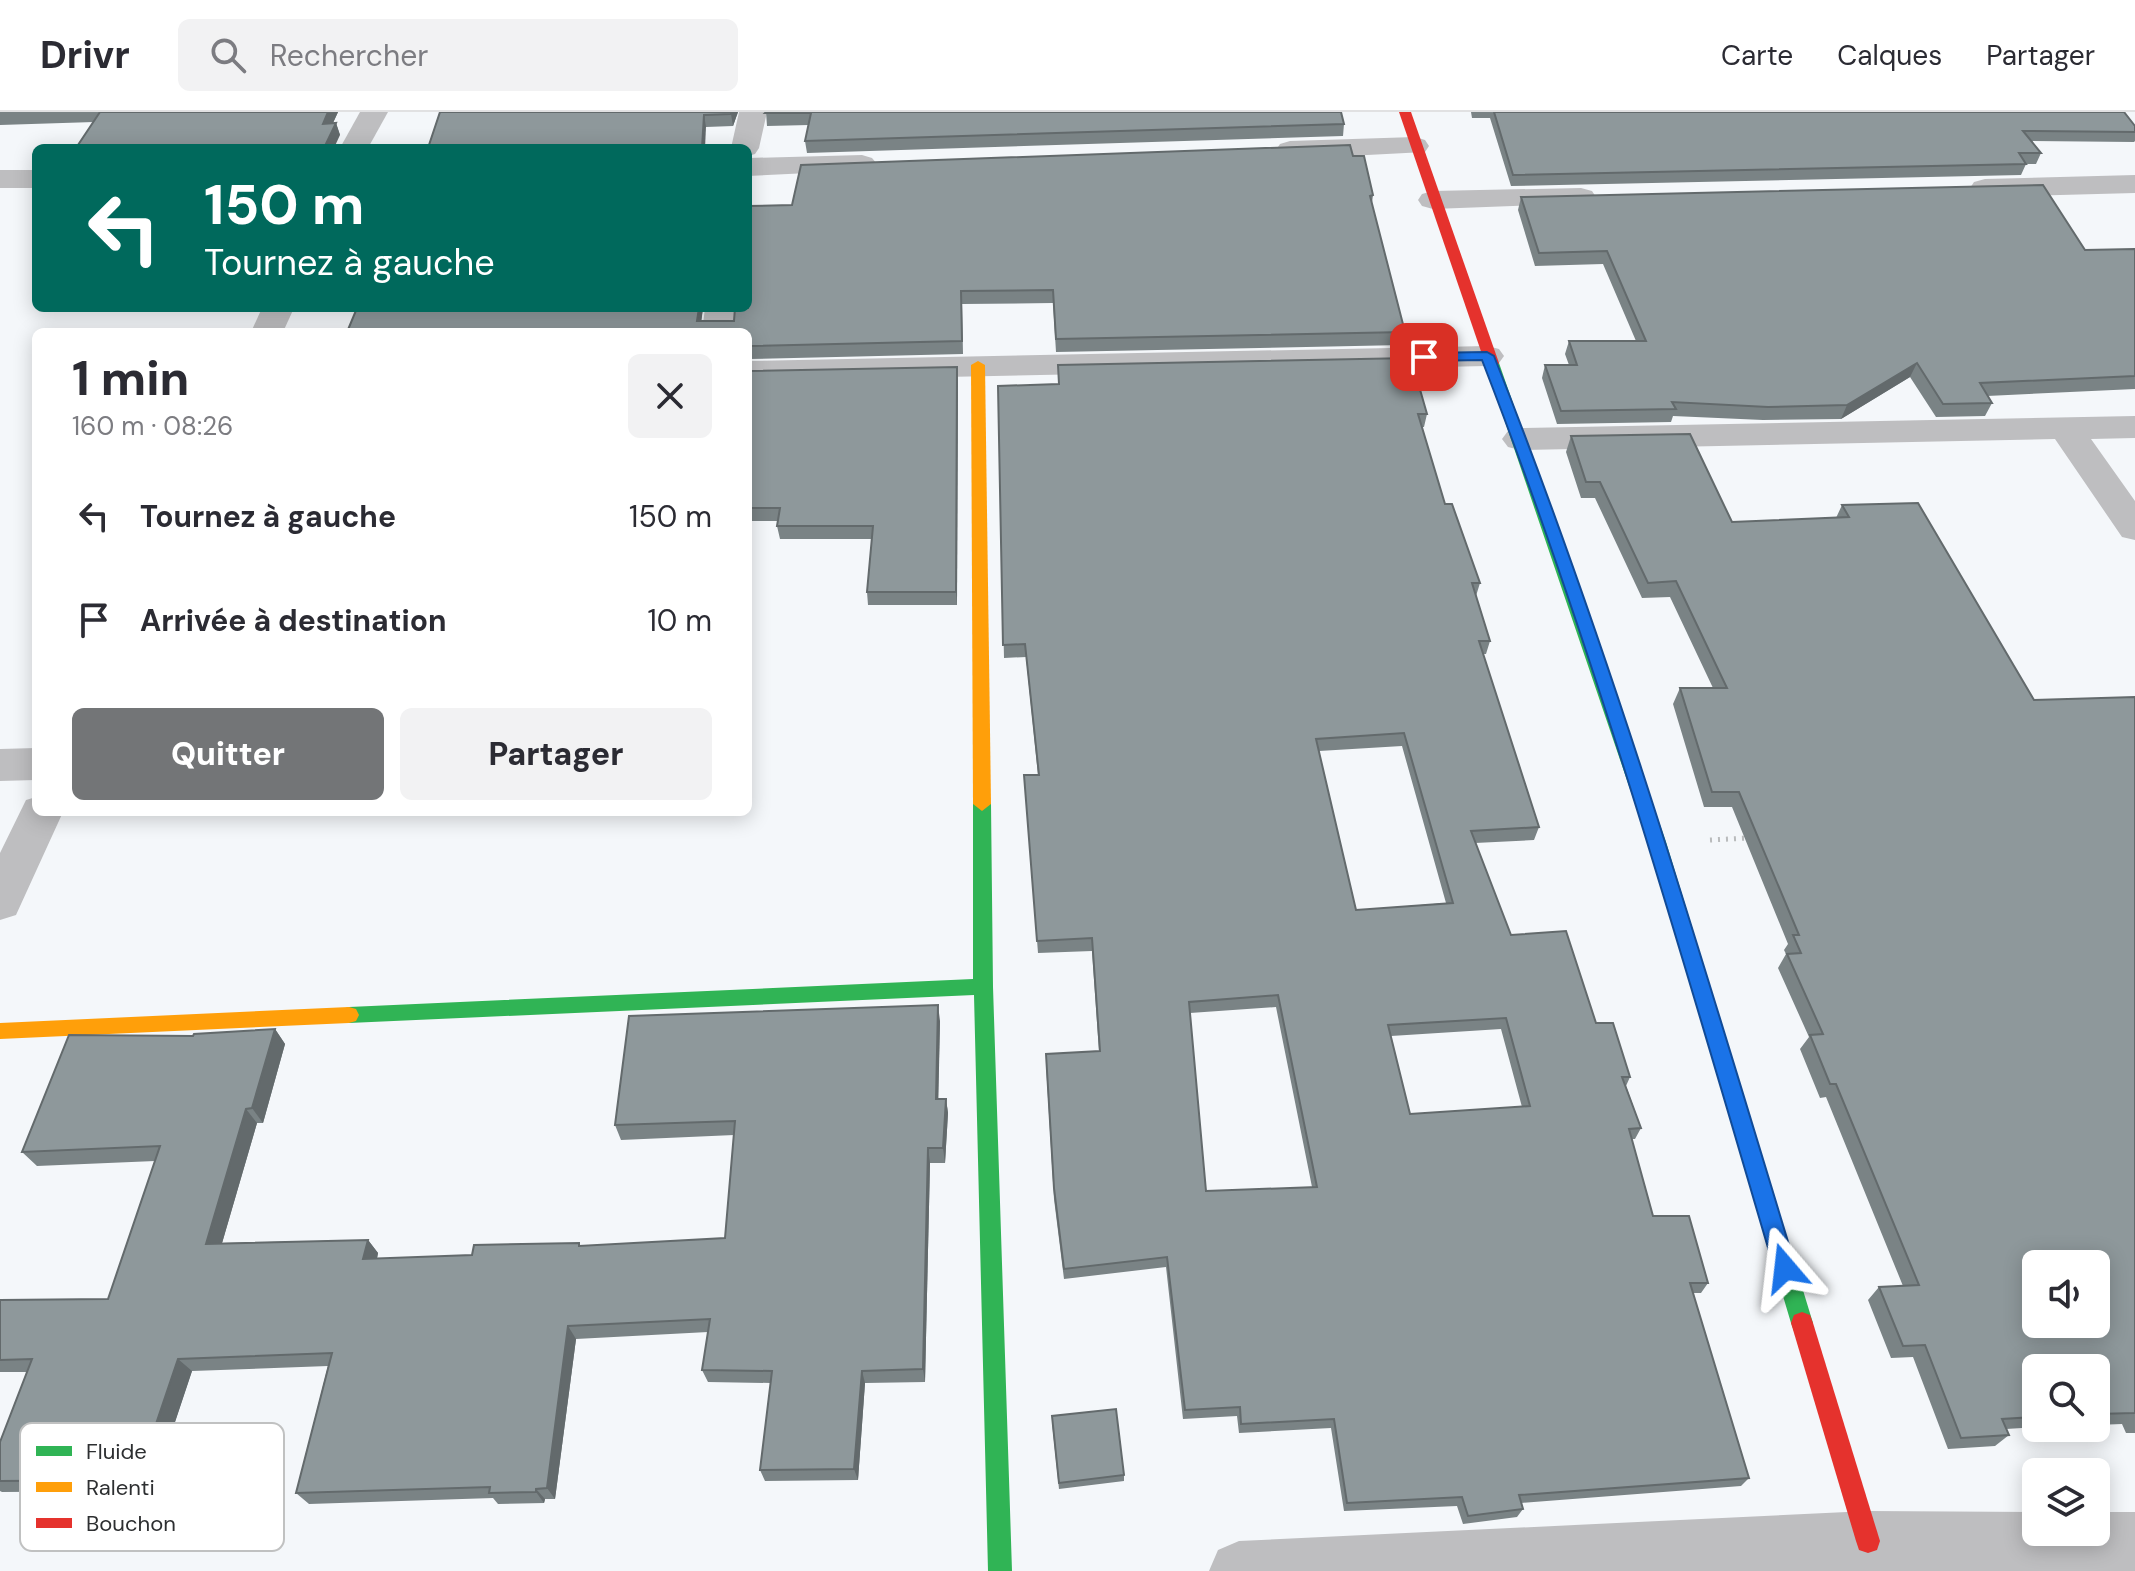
<!DOCTYPE html>
<html lang="fr">
<head>
<meta charset="utf-8">
<style>
  body { margin:0; font-family:"DM Sans",sans-serif; background:#f2f2f3; color:#2b2b33; height:100vh; display:flex; flex-direction:column; font-size:30px; white-space:nowrap }
  * { box-sizing:border-box; margin:0 }
  p { font-size:26px; color:#7c7c81 }
  .icon { flex:none; width:44px; height:44px; fill:none; stroke:currentColor; stroke-width:2; stroke-linecap:round; stroke-linejoin:round }
  .map { position:relative; flex:1; overflow:hidden }
  .panel { position:absolute; left:32px; top:216px; width:720px; height:488px; display:flex; flex-direction:column; background:#fff; border-radius:12px; box-shadow:0 4px 20px #0003 }
  .panel>* { flex:none }
  .hud { position:absolute; left:32px; top:32px; width:720px; height:168px; border-radius:12px; box-shadow:0 4px 20px #0003; background:#00695c; color:#fff; overflow:hidden }
  .controls { position:absolute; left:2022px; top:1138px; display:grid; gap:16px }
  .controls a { display:grid; place-items:center; width:88px; height:88px; border-radius:12px; background:#fff; box-shadow:0 4px 20px #0003; font-size:40px }
  .pin { position:absolute; display:grid; place-items:center; width:68px; height:68px; color:#fff; margin:-34px; border-radius:16px; box-shadow:0 4px 12px #0006 }
  .me { position:absolute; width:88px; margin:-44px; rotate:343deg; stroke-linejoin:round; filter:drop-shadow(0 0 6px #0008) }
  .turn { display:flex; align-items:center; gap:28px; height:168px; padding:0 40px; font-size:36px }
  .turn .icon { width:104px; height:104px; stroke-width:2.5 }
  .turn b { display:block; font-size:56px; line-height:68px }
  .round { display:grid; place-items:center; flex:none; width:84px; height:84px; border-radius:12px; background:#f2f2f3 }
  .headline { display:flex; align-items:center; justify-content:space-between; height:136px; padding:0 40px }
  h1 { font-size:48px; font-weight:800; line-height:60px }
  .primary-button { display:flex; gap:16px; margin-top:auto; padding:16px 40px }
  .primary-button a { flex:1; height:92px; border-radius:12px; background:#737577; color:#fff; font-size:32px; font-weight:800; line-height:92px; text-align:center }
  .primary-button a+a { background:#f2f2f3; color:#2b2b33 }
  ul { padding:0; list-style:none }
  li { display:flex; align-items:center; gap:24px; height:104px; padding:0 40px }
  li div { flex:1 }
  li b { display:block; font-size:30px }
  li em { font-style:normal }
  header { display:flex; align-items:center; gap:48px; box-sizing:border-box; height:112px; padding:0 40px; background:#fff; border-bottom:2px solid #e1e1e2 }
  header strong { font-size:38px }
  nav { display:flex; gap:44px; margin-inline-start:auto; font-size:28px }
  .search { width:560px; height:72px; background:#f2f2f3; display:flex; align-items:center; gap:20px; box-sizing:border-box; padding:0 28px; border-radius:12px; color:#7c7c81; font-size:30px }
  .map>svg:first-child { display:block }
</style>
</head>
<body>
<header>
<strong>Drivr</strong>
<div class="search"><svg class="icon" aria-label="search" viewBox="0 0 24 24"><circle cx="10" cy="10" r="6"/><path d="M15 15l6 6"/></svg>Rechercher</div>
<nav><a>Carte</a><a>Calques</a><a>Partager</a></nav>
</header>
<div class="map">
<svg width="2135" height="1459" viewBox="0 0 2135 1459">
  <rect width="100%" height="100%" fill="#f4f7fa"/>
  <g fill="none" stroke-linecap="round" stroke-linejoin="round">
    <polyline stroke="#b9bbbc" stroke-width="5" stroke-dasharray="2 6" stroke-linecap="butt" points="1710,728 1748,726"/>
    <g fill="#bebec0" fill-rule="evenodd">
      <polygon points="360,0 388,0 368,36 340,36"/>
      <polygon points="739,0 767,0 759,36 755,42 748,44 748,36 731,36"/>
      <polygon points="1415,25 1425,28 1429,34 1425,40 1290,47 1280,44 1276,38 1280,32 1290,29"/>
      <polygon points="862,43 872,46 877,52 872,58 748,64 748,46"/>
      <rect x="0" y="58" width="36" height="18"/>
      <polygon points="2135,63 2135,81 1985,85 1974,82 1970,76 1974,70 1985,67"/>
      <polygon points="1581,76 1592,79 1596,85 1592,91 1433,97 1422,94 1418,88 1422,82 1433,79"/>
      <polygon points="262,196 294,196 283,220 251,220"/>
      <polygon points="705,196 737,196 734,220 702,220"/>
      <polygon points="1487,234 1499,237 1504,244 1499,251 1487,254 748,269 748,249"/>
      <polygon points="2135,304 2135,326 2091,327 2135,389 2135,428 2122,425 2055,327 1520,338 1508,335 1502,327 1508,319 1520,316"/>
      <polygon points="36,636 36,668 0,669 0,637"/>
      <polygon points="36,685 36,700 63,700 16,803 0,808 0,741 26,688"/>
      <polygon points="1868,1399 2036,1400 2036,1420 2096,1420 2096,1400 2135,1400 2135,1459 1209,1459 1218,1438 1239,1429"/>
    </g>
    <g fill="#30b455" fill-rule="evenodd">
      <polygon points="1492,247 1499,251 1666,730 1813,1211 1810,1219 1802,1222 1794,1219 1791,1211 1648,730 1485,251"/>
      <polygon points="982,685 991,692 993,875 1012,1459 988,1459 974,883 349,911 342,909 339,903 342,897 349,895 973,867 973,692"/>
    </g>
    <g fill="#ff9f0a" fill-rule="evenodd">
      <polygon points="978,249 985,253 991,692 982,699 973,692 971,253"/>
      <polygon points="349,895 356,897 359,903 356,909 349,911 0,927 0,911"/>
    </g>
    <g fill="#e5322d" fill-rule="evenodd">
      <polygon points="1399,0 1411,0 1499,251 1497,254 1487,254 1485,251"/>
      <polygon points="1802,1200 1810,1203 1813,1211 1880,1429 1877,1438 1868,1441 1859,1438 1856,1429 1791,1211 1794,1203"/>
    </g>
  </g>
  <g fill="#7a8385" fill-rule="evenodd">
    <polygon points="0,0 338,0 333,11 336,11 340,23 94,10 0,13"/>
    <polygon points="440,0 738,0 733,14 706,15"/>
    <polygon points="766,0 1344,12 1343,24 807,41 805,29 809,13 767,14"/>
    <polygon points="1471,0 2124,0 2135,20 2135,29 2134,30 2032,29 2041,41 2036,52 2026,52 2021,63 1511,74 1490,6 1472,6"/>
    <polygon points="1353,44 1373,83 1372,91 1405,220 1403,233 1056,240 1053,191 962,192 963,242 748,247 748,220 347,220 703,196 701,209 734,209 792,93"/>
    <polygon points="1521,85 2085,138 2135,137 2135,277 1987,284 1992,291 1985,304 1936,305 1910,265 1841,307 1763,308 1673,304 1671,310 1557,312 1542,266 1545,253 1569,253 1565,242 1569,229 1636,229 1603,152 1535,154 1518,98"/>
    <path d="M 1058,253 L 1427,302 L 1424,315 L 1422,315 L 1445,392 L 1480,471 L 1476,484 L 1490,529 L 1486,542 L 1483,542 L 1539,715 L 1534,728 L 1475,731 L 1511,823 L 1596,911 L 1630,965 L 1626,974 L 1641,1016 L 1635,1027 L 1632,1027 L 1653,1104 L 1708,1171 L 1701,1181 L 1693,1181 L 1749,1366 L 1741,1374 L 1521,1391 L 1523,1397 L 1517,1405 L 1463,1412 L 1457,1394 L 1344,1399 L 1331,1316 L 1239,1321 L 1237,1304 L 1183,1307 L 1166,1155 L 1064,1167 L 1054,1087 L 1046,953 L 1099,939 L 1092,839 L 1038,841 L 1024,663 L 1038,663 L 1026,545 L 1004,546 L 998,274 L 1058,272 ZM 1402,634 L 1446,791 L 1356,798 L 1319,639 ZM 1276,895 L 1312,1075 L 1206,1079 L 1190,901 ZM 1501,917 L 1522,995 L 1410,1002 L 1391,924 Z"/>
    <polygon points="957,255 957,493 868,493 867,480 872,427 780,427 777,414 778,409 748,409 748,259"/>
    <polygon points="1571,324 1732,410 1836,406 1842,393 2034,588 2135,585 2135,1321 2126,1321 2122,1312 2096,1313 2096,1256 2036,1256 2036,1315 2006,1317 2009,1323 1995,1334 1948,1337 1913,1245 1891,1246 1868,1188 1879,1175 1903,1174 1826,985 1820,986 1800,937 1809,925 1778,856 1786,842 1784,838 1788,832 1732,695 1704,695 1673,592 1680,576 1713,576 1670,485 1642,486 1595,386 1581,386 1566,340"/>
    <polygon points="940,909 938,987 946,987 948,1001 945,1051 930,1051 925,1270 865,1271 858,1368 765,1369 760,1358 771,1271 708,1270 702,1258 708,1220 576,1227 555,1387 545,1387 544,1391 498,1392 493,1386 309,1392 296,1381 328,1254 192,1259 152,1379 2,1380 0,1379 0,1330 27,1260 0,1260 0,1188 108,1187 155,1049 37,1054 22,1040 193,924 275,917 285,932 263,1011 257,1011 222,1131 368,1128 378,1141 377,1147 472,1143 581,1134 725,1126 734,1023 621,1028 615,1013"/>
    <polygon points="1052,1311 1124,1363 1124,1369 1059,1377"/>
  </g>
  <g fill="#636a6c">
    <polygon points="328,0 338,0 327,24 323,12"/>
    <polygon points="731,0 738,0 733,14 731,2"/>
    <polygon points="704,3 706,15 705,36 702,36"/>
    <polygon points="336,11 340,23 334,36 324,36"/>
    <polygon points="699,196 703,196 700,220 697,209"/>
    <polygon points="1917,251 1910,265 1841,307 1847,293"/>
    <polygon points="957,255 958,268 957,493 956,480"/>
    <polygon points="938,893 940,909 938,1002 936,987"/>
    <polygon points="275,917 285,932 263,1011 252,996"/>
    <polygon points="946,987 948,1001 945,1051 943,1036"/>
    <polygon points="246,997 257,1011 218,1145 206,1132"/>
    <polygon points="928,1036 930,1051 925,1270 923,1257"/>
    <polygon points="368,1128 378,1141 374,1160 363,1147"/>
    <polygon points="568,1214 576,1227 555,1387 547,1376"/>
    <polygon points="178,1247 192,1259 152,1379 137,1368"/>
    <polygon points="862,1259 865,1271 858,1368 854,1357"/>
    <polygon points="536,1377 545,1387 544,1391 536,1380"/>
  </g>
  <g fill="#8e989b" stroke="#636a6c" stroke-width="2" fill-rule="evenodd">
    <polygon points="100,0 328,0 323,12 336,11 324,36 76,36"/>
    <polygon points="440,0 731,0 731,2 704,3 702,36 428,36"/>
    <polygon points="766,0 1341,0 1344,12 805,29 811,1 765,1"/>
    <polygon points="1494,0 2124,0 2135,14 2135,20 2023,19 2041,41 2019,41 2026,52 1513,63"/>
    <polygon points="1350,33 1353,44 1364,44 1373,83 1370,84 1405,220 1056,227 1053,178 961,179 962,229 748,234 748,220 347,220 357,196 699,196 697,209 734,209 735,196 748,196 748,94 792,93 801,53"/>
    <polygon points="2043,73 2085,138 2135,137 2135,264 1980,271 1992,291 1943,292 1917,251 1847,293 1768,295 1672,290 1676,297 1561,299 1545,253 1577,253 1569,229 1646,229 1607,139 1539,141 1521,85"/>
    <path d="M 1411,246 L 1427,302 L 1418,302 L 1445,392 L 1452,392 L 1480,471 L 1472,471 L 1490,529 L 1479,529 L 1539,715 L 1471,719 L 1511,823 L 1566,819 L 1596,911 L 1613,911 L 1630,965 L 1622,965 L 1641,1016 L 1629,1017 L 1653,1104 L 1689,1104 L 1708,1171 L 1690,1171 L 1749,1366 L 1519,1383 L 1523,1397 L 1468,1404 L 1462,1385 L 1347,1391 L 1334,1307 L 1241,1312 L 1240,1295 L 1185,1298 L 1167,1145 L 1064,1157 L 1054,1076 L 1046,942 L 1100,939 L 1092,826 L 1037,829 L 1024,663 L 1039,663 L 1025,532 L 1003,533 L 998,274 L 1059,272 L 1058,253 ZM 1404,621 L 1453,791 L 1356,798 L 1316,627 ZM 1278,883 L 1317,1075 L 1206,1079 L 1189,890 ZM 1506,906 L 1530,994 L 1410,1002 L 1388,913 Z"/>
    <polygon points="957,255 956,480 867,480 873,414 777,414 780,396 748,396 748,259"/>
    <path d="M 1690,322 L 1732,410 L 1849,405 L 1842,393 L 1918,391 L 2034,588 L 2135,585 L 2135,1301 L 2096,1302 L 2096,1256 L 2036,1256 L 2036,1305 L 2002,1307 L 2009,1323 L 1961,1326 L 1925,1233 L 1903,1234 L 1879,1175 L 1919,1173 L 1836,972 L 1830,972 L 1810,923 L 1823,922 L 1787,842 L 1801,841 L 1793,823 L 1799,823 L 1739,680 L 1712,680 L 1680,576 L 1727,576 L 1676,469 L 1648,471 L 1600,370 L 1586,370 L 1571,324 ZM 2036,1152 L 2096,1152 L 2096,1212 L 2036,1212 Z"/>
    <polygon points="938,893 936,987 946,987 943,1036 928,1036 923,1257 862,1259 854,1357 760,1358 772,1259 702,1258 710,1207 568,1214 547,1376 536,1377 536,1380 489,1381 490,1375 296,1381 332,1241 178,1247 137,1368 0,1369 0,1330 32,1247 0,1248 0,1188 108,1187 160,1034 22,1040 69,923 193,924 194,922 275,917 252,996 246,997 206,1132 368,1128 363,1147 472,1143 474,1133 579,1131 579,1134 725,1126 735,1009 615,1013 629,904"/>
    <polygon points="1116,1297 1124,1363 1059,1371 1052,1304"/>
  </g>
  <path fill="#1a73e8" stroke="#114b97" stroke-width="2" d="M 1487,240 L 1494,244 C 1612,541 1703,850 1796,1156 L 1793,1163 L 1785,1166 L 1778,1163 L 1774,1156 C 1684,851 1597,544 1482,248 L 1424,249 L 1417,245 L 1424,241 Z"/>
  <rect x="20" y="1311" width="264" height="128" rx="12" fill="#fff" stroke="#c0c1c1" stroke-width="2"/>
  <rect x="36" y="1334" width="36" height="10" fill="#30b455"/>
  <rect x="36" y="1370" width="36" height="10" fill="#ff9f0a"/>
  <rect x="36" y="1406" width="36" height="10" fill="#e5322d"/>
  <g font-size="22" fill="#2d2f31">
    <text x="86" y="1347">Fluide</text>
    <text x="86" y="1383">Ralenti</text>
    <text x="86" y="1419">Bouchon</text>
  </g>
</svg>
<div class="controls">
<a><svg class="icon" aria-label="sound" viewBox="0 0 24 24"><path d="M4 9h4l5-4v14l-5-4H4zM17 9q2 3 0 6"/></svg></a>
<a><svg class="icon" aria-label="search" viewBox="0 0 24 24"><circle cx="10" cy="10" r="6"/><path d="M15 15l6 6"/></svg></a>
<a><svg class="icon" aria-label="layers" viewBox="0 0 24 24"><path d="M12 4l9 5-9 5-9-5zM3 14l9 5 9-5"/></svg></a>
</div>
<div class="pin" style="left:1424px;top:245px;background:#d93025"><svg class="icon" aria-label="arrive" viewBox="0 0 24 24"><path d="M6 21V4h12l-3 4 3 4H6"/></svg></div>
<svg class="me" style="left:1785px;top:1156px" viewBox="-20 -20 40 40"><path d="M0-17L14 15 0 8-14 15z" fill="#1a73e8" stroke="#fff" stroke-width="4"/></svg>
<div class="hud">
<div class="turn"><svg class="icon" aria-label="left" viewBox="0 0 24 24"><path d="M17 20v-9H6M10 6l-5 5 5 5"/></svg><div><b>150 m</b>Tournez à gauche</div></div>
</div>
<section class="panel">
<div class="headline"><div><h1>1 min</h1><p>160 m · 08:26</p></div><a class="round"><svg class="icon" aria-label="close" viewBox="0 0 24 24"><path d="M6 6l12 12M18 6L6 18"/></svg></a></div>
<ul>
<li><svg class="icon" aria-label="left" viewBox="0 0 24 24"><path d="M17 20v-9H6M10 6l-5 5 5 5"/></svg><div><b>Tournez à gauche</b></div><em>150 m</em></li>
<li><svg class="icon" aria-label="arrive" viewBox="0 0 24 24"><path d="M6 21V4h12l-3 4 3 4H6"/></svg><div><b>Arrivée à destination</b></div><em>10 m</em></li>
</ul>
<div class="primary-button"><a>Quitter</a><a>Partager</a></div>
</section>
</div>
</body>
</html>
